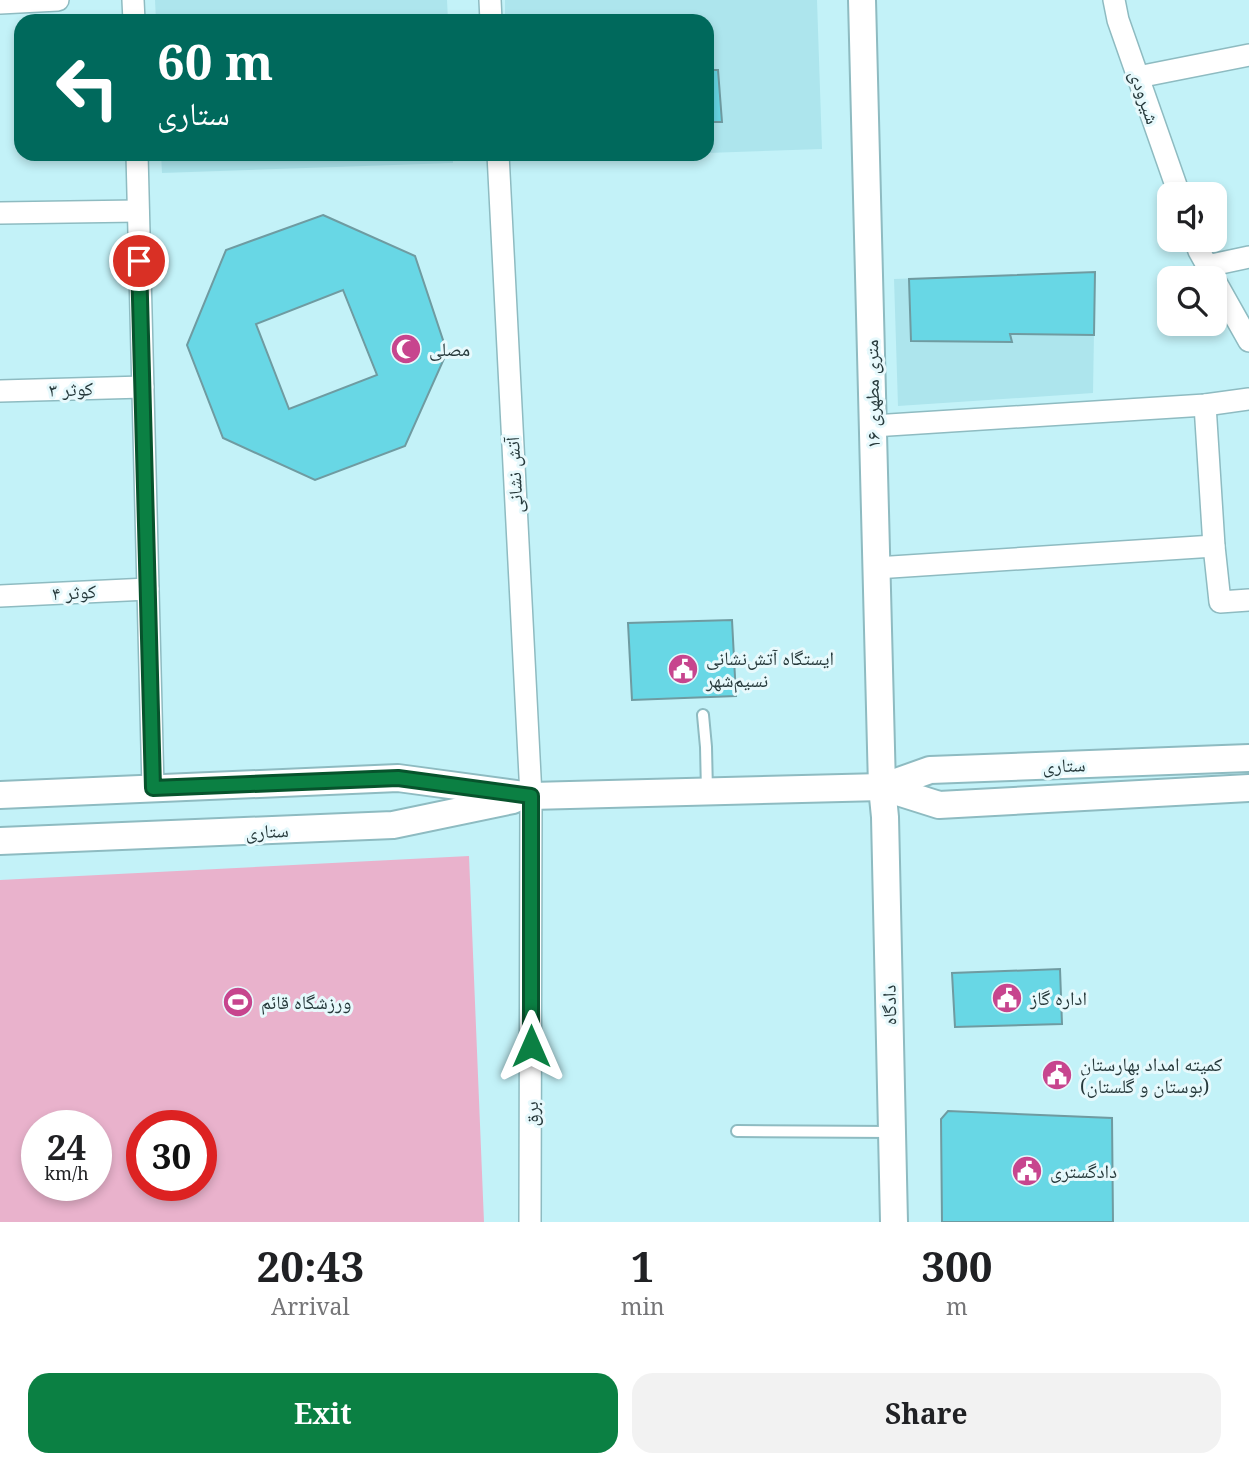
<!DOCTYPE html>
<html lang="en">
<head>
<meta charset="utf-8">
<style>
  body { margin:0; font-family:"Noto Serif","Noto Naskh Arabic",serif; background:#f2f2f2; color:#202124; height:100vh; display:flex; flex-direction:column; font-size:26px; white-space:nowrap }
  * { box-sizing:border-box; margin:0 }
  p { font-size:23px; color:#757577 }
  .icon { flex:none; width:38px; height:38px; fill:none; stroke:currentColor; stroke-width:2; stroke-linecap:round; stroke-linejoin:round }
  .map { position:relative; height:1222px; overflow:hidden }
  .sheet { display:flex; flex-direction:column; background:#fff; flex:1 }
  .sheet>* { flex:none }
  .hud { position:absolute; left:14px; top:14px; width:700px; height:147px; border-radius:21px; box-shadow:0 4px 10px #0003; background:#00695c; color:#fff; overflow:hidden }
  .tools { position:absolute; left:1157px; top:182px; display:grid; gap:14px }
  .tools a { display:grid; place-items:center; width:70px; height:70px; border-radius:14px; background:#fff; box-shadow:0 4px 10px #0003; font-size:35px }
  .speed { position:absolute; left:21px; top:1110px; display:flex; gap:14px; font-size:35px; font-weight:700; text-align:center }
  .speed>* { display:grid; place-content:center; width:91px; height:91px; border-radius:50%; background:#fff; box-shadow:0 4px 10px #0003; line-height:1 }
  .speed small { font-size:18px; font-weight:400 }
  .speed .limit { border:10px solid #d22; background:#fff; color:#111 }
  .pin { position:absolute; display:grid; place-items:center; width:60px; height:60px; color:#fff; margin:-30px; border:4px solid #fff; border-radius:50%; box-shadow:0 2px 7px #0007 }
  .me { position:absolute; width:77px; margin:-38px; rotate:0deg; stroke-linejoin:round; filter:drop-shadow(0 0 5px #0008) }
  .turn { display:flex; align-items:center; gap:24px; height:147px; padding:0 28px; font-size:32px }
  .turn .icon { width:91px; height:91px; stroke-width:2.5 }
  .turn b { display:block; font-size:49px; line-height:60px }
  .eta { display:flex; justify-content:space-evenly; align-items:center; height:119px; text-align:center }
  .eta b { font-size:42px; font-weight:700; line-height:49px }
  .primary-button { display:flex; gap:14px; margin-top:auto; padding:14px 28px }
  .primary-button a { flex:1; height:80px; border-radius:21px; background:#0b8043; color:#fff; font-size:28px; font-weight:700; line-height:80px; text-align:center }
  .primary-button a+a { background:#f2f2f2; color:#202124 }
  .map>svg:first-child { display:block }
</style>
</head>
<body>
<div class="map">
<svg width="1249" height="1222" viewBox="0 0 1249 1222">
  <rect width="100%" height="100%" fill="#c3f2f8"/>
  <g fill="#ade5ed">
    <polygon points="155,0 447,0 448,21 156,21"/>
    <polygon points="505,0 817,0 822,149 707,153 707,21 505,21"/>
    <polygon points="161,154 453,154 453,163 162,173"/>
    <polygon points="508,154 681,154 508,161"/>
    <polygon points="1095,272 1093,393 898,406 894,279"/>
  </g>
  <path fill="#e9b2cc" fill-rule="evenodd" d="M 469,856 L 484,1222 L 0,1222 L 0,880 ZM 37,1125 L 96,1125 L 96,1185 L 37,1185 ZM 142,1125 L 201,1125 L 201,1185 L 142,1185 Z"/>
  <g fill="#68d7e5" stroke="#6f9ba1" stroke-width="2" fill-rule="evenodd">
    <polygon points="707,70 718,70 722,122 707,122"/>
    <path d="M 323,215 L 415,256 L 447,352 L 405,446 L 315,480 L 223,438 L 187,345 L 226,250 ZM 343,290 L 377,375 L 289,409 L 256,324 Z"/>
    <polygon points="1095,272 1094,335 1010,334 1012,342 911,341 909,279"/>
    <polygon points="732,620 736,696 632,700 628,623"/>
    <polygon points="1060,969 1062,1024 955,1027 952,973"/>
    <polygon points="948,1111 1112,1118 1113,1222 942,1222 941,1119"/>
  </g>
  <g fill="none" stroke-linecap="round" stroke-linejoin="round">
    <g stroke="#8ebbc1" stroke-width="14">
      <g id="service">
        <polyline points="703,715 706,747 707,792"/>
        <polyline points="737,1131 892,1132"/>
      </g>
    </g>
    <g stroke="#8ebbc1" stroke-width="24">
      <g id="minor">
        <polyline points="133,0 134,21"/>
        <polyline points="490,0 491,21"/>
        <polyline points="1114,0 1118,20 1179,194"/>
        <polyline points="0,3 58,0"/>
        <polyline points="1138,77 1249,55"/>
        <polyline points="137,154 153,788"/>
        <polyline points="498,154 531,796 530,1222"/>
        <polyline points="0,213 138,211"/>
        <polyline points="1195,240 1199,251 1214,278"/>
        <polyline points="1207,266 1249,257"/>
        <polyline points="1214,279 1249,341"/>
        <polyline points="0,391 143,387"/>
        <polyline points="1205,405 1214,546 1220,602 1249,600"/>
        <polyline points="873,426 1205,405 1249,399"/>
        <polyline points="876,568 1214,546"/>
        <polyline points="0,596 148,589"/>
      </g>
    </g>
    <g stroke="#8ebbc1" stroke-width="30">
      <g id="tertiary">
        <polyline points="862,0 882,787 885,817 894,1222"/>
        <polyline points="882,787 939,805 1249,788"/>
        <polyline points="0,795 398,778 531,796 882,787 930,770 1249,758"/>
        <polyline points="0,841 393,825 513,800"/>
      </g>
    </g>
    <use href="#service" stroke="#fff" stroke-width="10"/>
    <use href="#minor" stroke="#fff" stroke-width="21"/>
    <use href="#tertiary" stroke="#fff" stroke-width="26"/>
  </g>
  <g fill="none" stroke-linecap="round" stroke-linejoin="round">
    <g stroke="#07532c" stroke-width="18">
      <polyline id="route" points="139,261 153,788 398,778 531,796 531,1046"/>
    </g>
    <use href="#route" stroke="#0b8043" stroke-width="12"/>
  </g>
  <defs>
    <g id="mosque-disc" transform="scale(1.575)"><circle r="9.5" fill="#c7458e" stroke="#e7f9fc"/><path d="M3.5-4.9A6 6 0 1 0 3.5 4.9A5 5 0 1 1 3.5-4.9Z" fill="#fff"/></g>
    <g id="civic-disc" transform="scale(1.575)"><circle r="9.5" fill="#c7458e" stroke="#e7f9fc"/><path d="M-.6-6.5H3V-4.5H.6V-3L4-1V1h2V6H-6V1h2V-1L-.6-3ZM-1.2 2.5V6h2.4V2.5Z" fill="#fff"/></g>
    <g id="stadium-disc" transform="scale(1.575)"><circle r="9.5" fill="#c7458e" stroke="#e7f9fc"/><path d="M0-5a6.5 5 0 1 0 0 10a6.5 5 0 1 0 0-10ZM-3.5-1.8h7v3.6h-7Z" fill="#fff"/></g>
  </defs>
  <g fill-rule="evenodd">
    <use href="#mosque-disc" x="406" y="349"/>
    <use href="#civic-disc" x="683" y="669"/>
    <use href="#civic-disc" x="1007" y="998"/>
    <use href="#stadium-disc" x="238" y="1002"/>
    <use href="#civic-disc" x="1057" y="1075"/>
    <use href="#civic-disc" x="1027" y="1171"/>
  </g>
  <g text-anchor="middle" stroke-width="6" stroke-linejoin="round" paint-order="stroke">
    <g font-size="19" fill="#26393b" stroke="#e7f9fc">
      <text transform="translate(1145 97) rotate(71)" y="7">شیرودی</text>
      <text transform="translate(71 389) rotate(-2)" y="7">کوثر ۳</text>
      <text transform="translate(872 394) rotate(-91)" y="7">۱۶ متری مطهری</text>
      <text transform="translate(514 475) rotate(-93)" y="7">آتش نشانی</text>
      <text transform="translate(74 592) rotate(-3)" y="7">کوثر ۴</text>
      <text transform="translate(1064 765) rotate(-2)" y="7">ستاری</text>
      <text transform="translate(267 831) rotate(-3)" y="7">ستاری</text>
      <text transform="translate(889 1005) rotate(-91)" y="7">دادگاه</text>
      <text transform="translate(531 1114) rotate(-90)" y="7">برق</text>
    </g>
    <g font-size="19" fill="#26393b" stroke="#e7f9fc" text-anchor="start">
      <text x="429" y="356">مصلی</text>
      <text x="706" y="665">ایستگاه آتش‌نشانی<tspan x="706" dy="22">نسیم‌شهر</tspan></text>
      <text x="1030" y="1005">اداره گاز</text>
      <text x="261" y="1009">ورزشگاه قائم</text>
      <text x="1080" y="1071">کمیته امداد بهارستان<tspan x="1080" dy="22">(بوستان و گلستان)</tspan></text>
      <text x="1050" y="1178">دادگستری</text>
    </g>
  </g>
</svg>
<div class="tools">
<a><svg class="icon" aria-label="sound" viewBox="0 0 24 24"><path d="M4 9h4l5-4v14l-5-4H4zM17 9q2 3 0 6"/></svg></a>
<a><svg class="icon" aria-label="search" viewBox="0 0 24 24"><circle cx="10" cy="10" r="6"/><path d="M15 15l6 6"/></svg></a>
</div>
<div class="speed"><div>24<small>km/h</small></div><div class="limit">30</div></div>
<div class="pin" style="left:139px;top:261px;background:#d93025"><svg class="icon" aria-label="arrive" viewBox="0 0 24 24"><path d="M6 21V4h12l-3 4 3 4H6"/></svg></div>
<svg class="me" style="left:531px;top:1046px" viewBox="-20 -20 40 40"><path d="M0-17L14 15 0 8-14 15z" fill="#0b8043" stroke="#fff" stroke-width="4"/></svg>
<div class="hud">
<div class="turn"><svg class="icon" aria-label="left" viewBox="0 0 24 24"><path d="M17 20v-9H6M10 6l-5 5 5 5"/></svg><div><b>60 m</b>ستاری</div></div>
</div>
</div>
<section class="sheet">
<div class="eta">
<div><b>20:43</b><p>Arrival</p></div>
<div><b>1</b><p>min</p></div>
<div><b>300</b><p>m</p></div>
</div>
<div class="primary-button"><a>Exit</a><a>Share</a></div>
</section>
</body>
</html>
